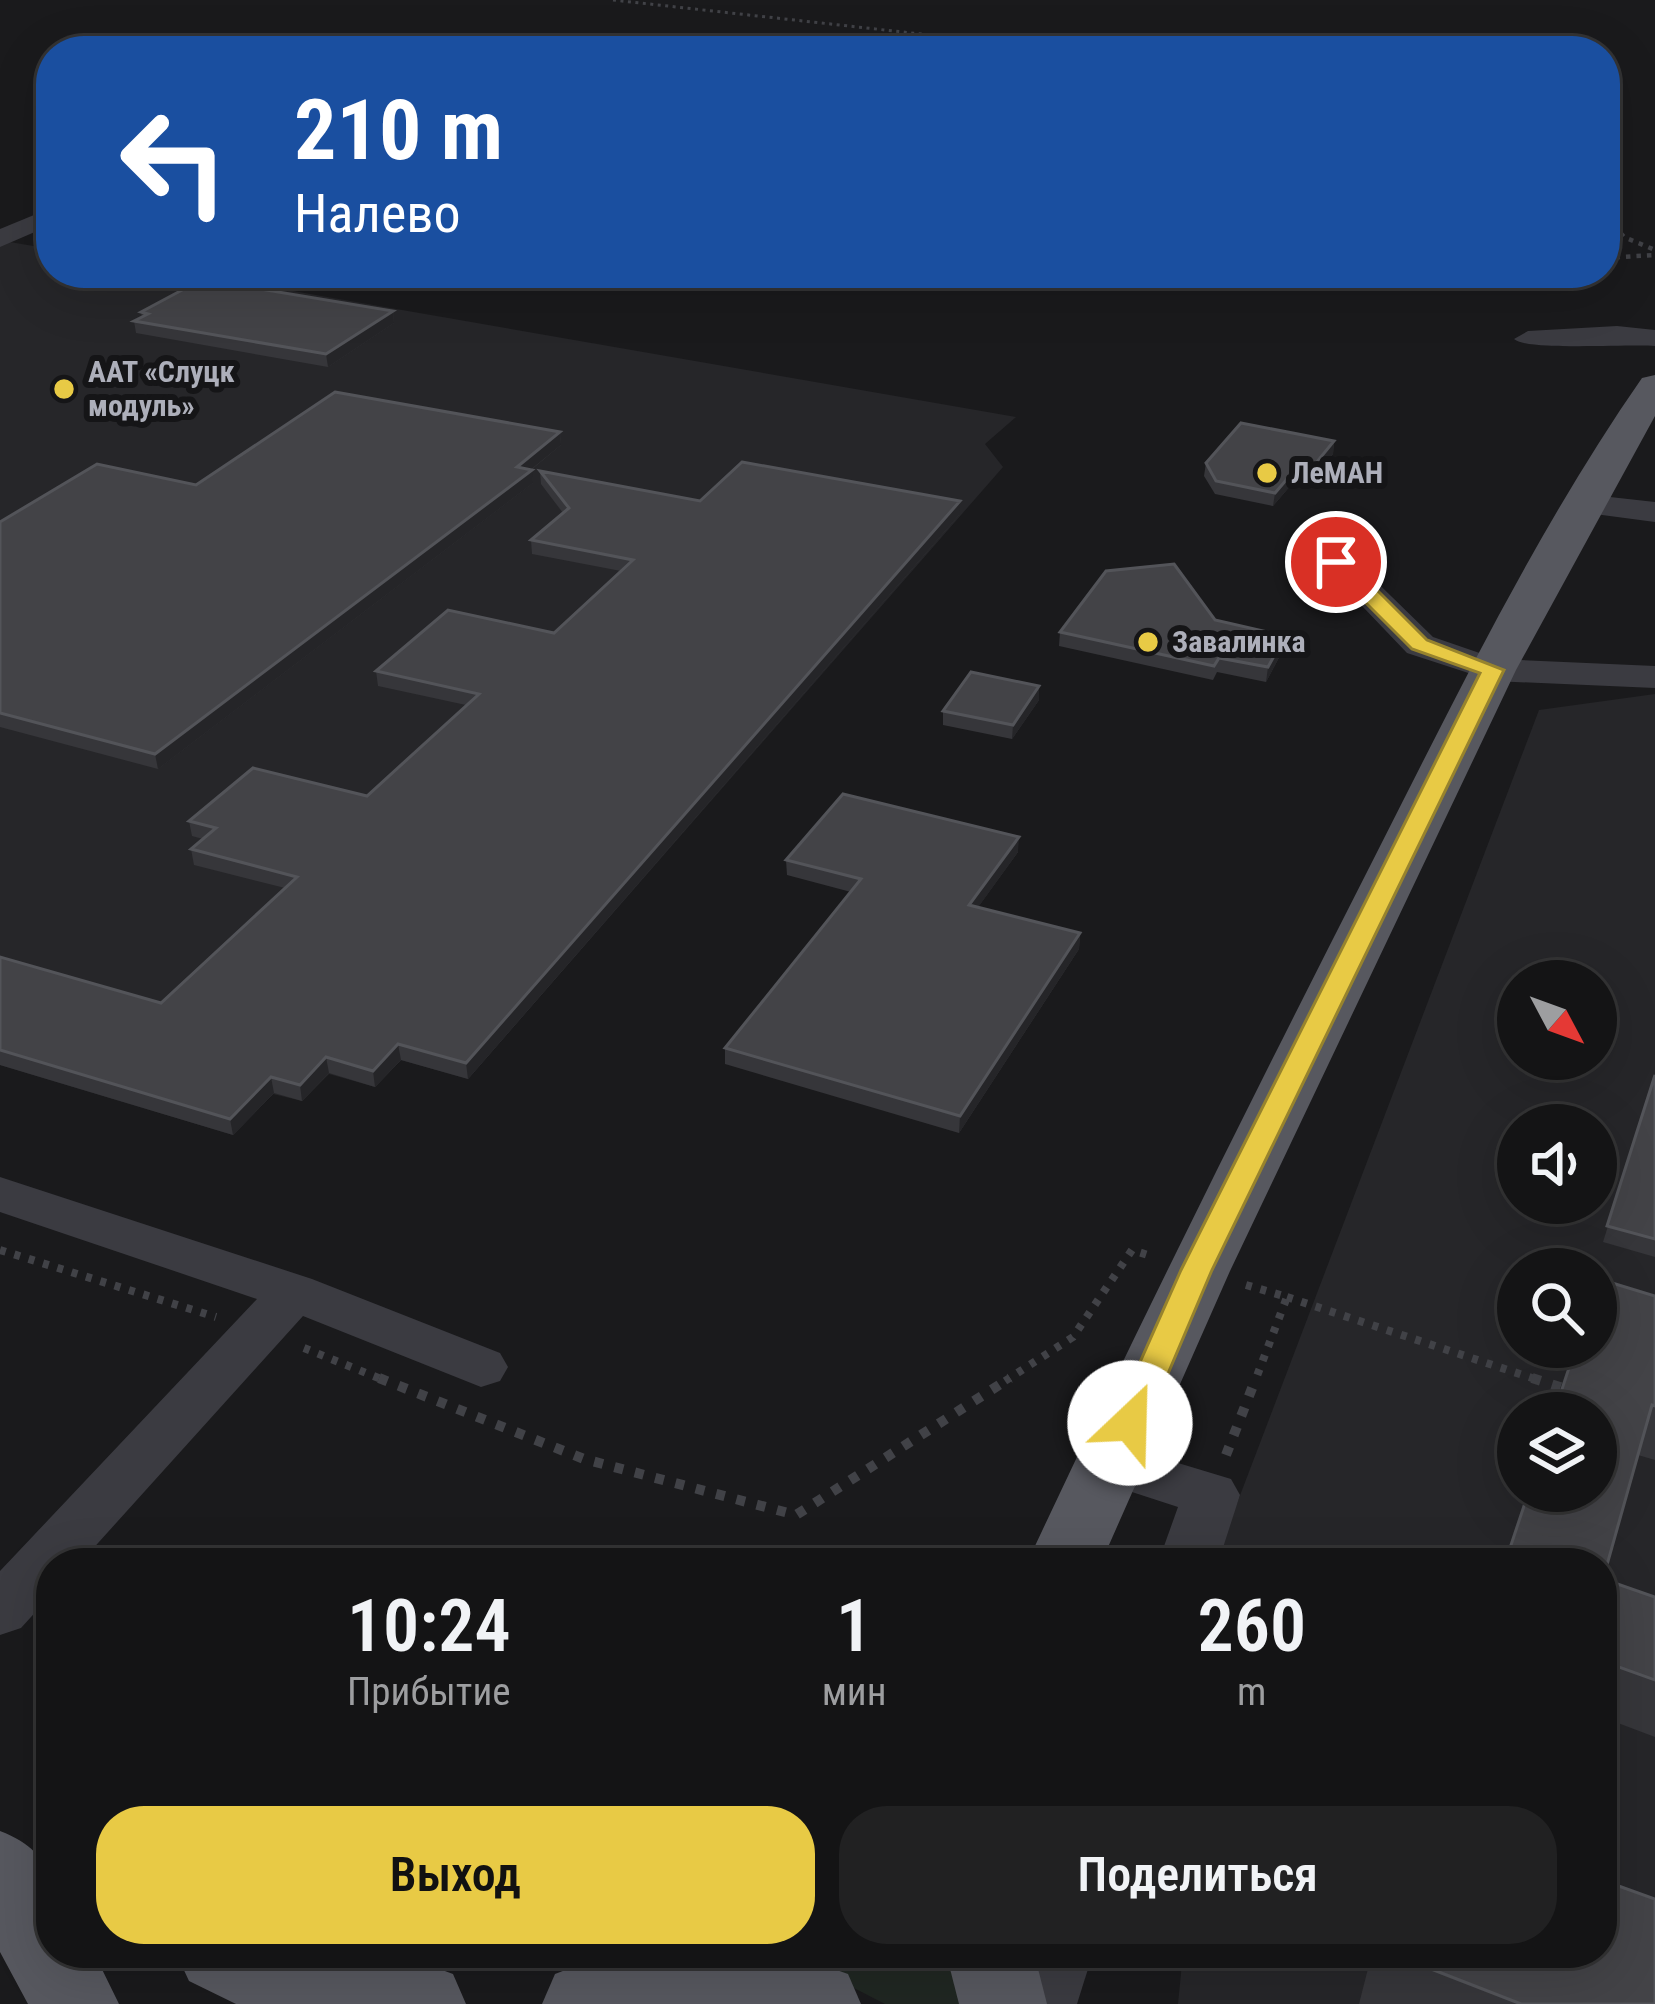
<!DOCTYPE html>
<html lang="ru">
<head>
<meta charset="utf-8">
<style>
  body { margin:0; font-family:"Roboto Condensed",sans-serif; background:#212122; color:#f1f3f6; height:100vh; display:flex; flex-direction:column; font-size:45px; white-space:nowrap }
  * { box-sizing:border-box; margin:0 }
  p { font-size:39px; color:#9d9ea0 }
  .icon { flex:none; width:66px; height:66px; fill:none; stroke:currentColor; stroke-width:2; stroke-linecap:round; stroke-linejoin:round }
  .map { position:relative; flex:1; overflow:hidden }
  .side { position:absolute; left:36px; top:1548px; width:1581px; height:420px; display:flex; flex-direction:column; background:#141415; border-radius:48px; box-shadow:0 12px 48px #0002,0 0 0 3px #333334 }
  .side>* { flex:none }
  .guide { position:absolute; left:36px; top:36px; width:1584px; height:252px; border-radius:48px; box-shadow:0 12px 48px #0002,0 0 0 3px #333334; background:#1a4fa0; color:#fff; overflow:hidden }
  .needle { width:78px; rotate:131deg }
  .tools { position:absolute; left:1497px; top:960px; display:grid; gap:24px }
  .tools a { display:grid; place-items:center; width:120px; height:120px; border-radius:50%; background:#141415; box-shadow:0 12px 48px #0002,0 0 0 3px #333334; font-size:60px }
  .pin { position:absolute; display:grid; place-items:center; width:102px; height:102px; color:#fff; margin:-51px; border:6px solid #fff; border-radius:50%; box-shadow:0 3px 12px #0007 }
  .me { position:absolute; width:132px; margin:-66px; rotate:24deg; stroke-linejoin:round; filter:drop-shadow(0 0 9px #0008) }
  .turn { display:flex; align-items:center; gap:42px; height:252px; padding:0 60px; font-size:54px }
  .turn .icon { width:156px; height:156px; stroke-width:2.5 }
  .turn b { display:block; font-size:84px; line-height:102px }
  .eta { display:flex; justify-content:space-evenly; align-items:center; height:204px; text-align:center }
  .eta b { font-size:72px; font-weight:600; line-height:84px }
  .cta { display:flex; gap:24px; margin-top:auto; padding:24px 60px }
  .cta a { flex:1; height:138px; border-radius:48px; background:#e8ca45; color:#111; font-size:48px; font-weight:600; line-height:138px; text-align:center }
  .cta a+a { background:#212122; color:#f1f3f6 }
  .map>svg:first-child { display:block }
</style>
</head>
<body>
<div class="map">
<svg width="1655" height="2004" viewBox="0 0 1655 2004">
  <rect width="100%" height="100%" fill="#1a1a1c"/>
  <g fill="#262629" fill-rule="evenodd">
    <polygon points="4,241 51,249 51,273 190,273 1016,417 985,444 1003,467 468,1079 401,1060 375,1087 329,1074 302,1101 273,1094 233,1135 0,1065 0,243"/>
    <path d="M 1655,694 L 1655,2004 L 1178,2004 L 1183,1953 L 1602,1953 L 1602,1563 L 1219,1563 L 1220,1548 L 1539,710 ZM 1518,981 L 1596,981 L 1596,1059 L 1518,1059 ZM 1518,1125 L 1596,1125 L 1596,1203 L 1518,1203 ZM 1518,1269 L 1596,1269 L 1596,1347 L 1518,1347 ZM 1518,1413 L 1596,1413 L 1596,1491 L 1518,1491 Z"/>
  </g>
  <polygon fill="#202722" points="757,1953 958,1953 967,2004 885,2004 850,1986"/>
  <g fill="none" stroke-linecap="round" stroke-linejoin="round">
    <g stroke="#414247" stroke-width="3" stroke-dasharray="3 4.5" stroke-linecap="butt">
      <polyline points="613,0 1075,51"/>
      <polyline points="1605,215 1616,228"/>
    </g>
    <g stroke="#414247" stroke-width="4.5" stroke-dasharray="4.5 6" stroke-linecap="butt">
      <polyline points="1614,225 1624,237 1655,250"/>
      <polyline points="1605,258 1655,255"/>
      <polyline points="1259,285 1397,273"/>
    </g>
    <g stroke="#414247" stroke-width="8" stroke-dasharray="6 9" stroke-linecap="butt">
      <polyline points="0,1250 216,1317"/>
      <polyline points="1246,1285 1287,1297 1255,1381"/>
      <polyline points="1287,1297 1541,1381"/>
      <polyline points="304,1348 386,1381"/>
      <polyline points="1005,1381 1073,1337 1132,1250 1151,1256"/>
    </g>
    <g stroke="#414247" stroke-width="10" stroke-dasharray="9 12" stroke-linecap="butt">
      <polyline points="379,1378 584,1459 796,1515 1010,1378"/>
      <polyline points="1532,1378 1566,1389"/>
      <polyline points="1226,1455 1256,1378"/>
    </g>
    <g fill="#3b3b41" fill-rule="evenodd">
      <polygon points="51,208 51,225 0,247 0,229"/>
      <path d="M 1617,326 L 1655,330 L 1655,346 C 1627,344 1526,351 1514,339 L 1528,331 Z"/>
      <polygon points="1583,494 1655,502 1655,522 1572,511 1567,504 1572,497"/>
      <polygon points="1337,552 1349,555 1433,637 1497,659 1655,666 1655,688 1493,681 1407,653 1320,562 1325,555"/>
      <polygon points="0,1177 312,1279 500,1353 508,1367 500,1381 481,1387 303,1316 80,1563 51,1563 51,1595 21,1628 0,1635 0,1571 257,1299 0,1212"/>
      <polygon points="1112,1443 1231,1479 1240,1495 1218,1563 1158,1563 1178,1507 1092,1479 1084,1464 1092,1449"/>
      <polygon points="1025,1953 1093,1953 1077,2004 1007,2004"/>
    </g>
    <g fill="#57585f" fill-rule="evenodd">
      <path d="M 1655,375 L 1655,416 L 1516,670 L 1230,1271 L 1101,1563 L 1027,1563 C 1136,1330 1251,1100 1368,870 C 1453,703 1535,532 1642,378 Z"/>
      <path d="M 0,1831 C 63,1855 51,1895 51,1953 L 94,1953 L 119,2004 L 28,2004 L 0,1952 Z"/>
      <path d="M 176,1953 C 268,1953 367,1941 453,1974 L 466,2004 L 236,2004 L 189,1981 Z"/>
      <polygon points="634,1953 788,1953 848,1974 861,2004 542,2004 555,1974 586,1962"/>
      <polygon points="946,1953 1034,1953 1047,2004 959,2004"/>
    </g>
  </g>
  <g fill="#36363a">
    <polygon points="276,292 393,311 394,323 328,367 136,333 134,321 142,317 141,312"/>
    <polygon points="560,432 561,445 531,470 533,483 158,769 0,727 0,522 196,485"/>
    <polygon points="1334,441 1333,454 1305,488 1291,485 1273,506 1215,494 1204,476 1206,463"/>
    <polygon points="540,471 700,501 959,515 468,1079 401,1060 375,1087 329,1073 302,1101 274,1093 233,1135 0,1065 0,957 161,1003 285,888 194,865 191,849 203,839 192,836 189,821 367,796 466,705 378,686 376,671 554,633 621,571 532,554 531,540 563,513 541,484"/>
    <polygon points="1215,620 1283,650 1266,682 1217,672 1213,680 1059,646 1060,632"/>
    <polygon points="1039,686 1039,700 1012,739 943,725 943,711"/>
    <polygon points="1018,852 978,907 1080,933 1079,949 959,1133 725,1064 725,1048 851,892 787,875 786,860"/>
    <polygon points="1655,1075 1655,1257 1603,1242"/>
    <polygon points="1655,1296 1655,1460 1638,1455 1603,1579 1655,1597 1655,1737 1602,1717 1602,1563"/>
    <polygon points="1372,1953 1602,1953 1655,2004 1359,2004"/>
  </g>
  <g fill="#252528">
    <polygon points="274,281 276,293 260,289"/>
    <polygon points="393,311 394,323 328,367 326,354"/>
    <polygon points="560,432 561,445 518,480 517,467"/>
    <polygon points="1334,441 1333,454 1305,488 1307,474"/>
    <polygon points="532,470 533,483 158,769 155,754"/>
    <polygon points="1293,472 1291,485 1273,506 1275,493"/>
    <polygon points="960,501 959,515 468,1079 466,1063"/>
    <polygon points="1285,636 1283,650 1266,682 1268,667"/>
    <polygon points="1039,686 1039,700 1012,739 1013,725"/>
    <polygon points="1019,837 1018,852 969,920 969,905"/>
    <polygon points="1080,933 1079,949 959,1133 960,1116"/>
    <polygon points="398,1044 401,1060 375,1087 373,1071"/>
    <polygon points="326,1057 329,1073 302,1101 300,1085"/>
    <polygon points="271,1077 274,1093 233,1135 230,1119"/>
  </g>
  <g fill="#434347" stroke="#535459" stroke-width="3">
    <polygon points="214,273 225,273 274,281 260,289 393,311 326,354 134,321 148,314 141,312"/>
    <polygon points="335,392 560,432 517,467 532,470 155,754 0,713 0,522 97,464 196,485"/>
    <polygon points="1241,423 1334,441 1307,474 1293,472 1275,493 1216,481 1206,463"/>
    <polygon points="742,462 960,501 466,1063 398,1044 373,1071 326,1057 300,1085 271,1077 230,1119 0,1050 0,957 161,1003 297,877 191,849 216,828 189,821 253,768 367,796 479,694 376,671 448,610 554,633 633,560 531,540 569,508 540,471 700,501"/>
    <polygon points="1174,564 1215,620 1285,636 1268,667 1219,658 1214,666 1060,632 1106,571"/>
    <polygon points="971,672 1039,686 1013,725 943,711"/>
    <polygon points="843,794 1019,837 969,905 1080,933 960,1116 725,1048 861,879 786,860"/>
    <polygon points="1655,1075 1655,1239 1607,1226"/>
    <polygon points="1599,1279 1655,1296 1655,1406 1652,1405 1603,1579 1655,1597 1655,1680 1602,1661 1602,1563 1505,1563 1529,1491 1596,1491 1596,1413 1554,1413 1576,1347 1596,1347 1596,1286"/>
    <polygon points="1602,1880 1655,1899 1655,2004 1521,2004 1390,1953 1602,1953"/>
  </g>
  <polygon fill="#e8ca45" stroke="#97832d" stroke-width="3" points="1336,555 1344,557 1427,640 1504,670 1212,1270 1147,1423 1142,1431 1130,1435 1118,1431 1113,1423 1181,1270 1480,673 1412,649 1329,566 1326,562"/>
  <g fill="#e8ca45" stroke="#151517" stroke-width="4.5">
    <circle cx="64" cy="389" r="12"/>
    <circle cx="1267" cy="473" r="12"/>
    <circle cx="1148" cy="642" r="12"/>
  </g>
  <g text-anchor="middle" stroke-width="12" stroke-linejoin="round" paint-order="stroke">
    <g font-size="30" font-weight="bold" fill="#adafba" stroke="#151517" text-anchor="start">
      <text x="88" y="382">ААТ «Слуцк<tspan x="88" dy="34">модуль»</tspan></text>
      <text x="1291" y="483">ЛеМАН</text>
      <text x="1172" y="652">Завалинка</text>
    </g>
  </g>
</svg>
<div class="tools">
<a><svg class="needle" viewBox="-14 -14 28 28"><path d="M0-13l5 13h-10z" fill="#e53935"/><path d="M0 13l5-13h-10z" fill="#9d9ea0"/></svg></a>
<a><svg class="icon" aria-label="sound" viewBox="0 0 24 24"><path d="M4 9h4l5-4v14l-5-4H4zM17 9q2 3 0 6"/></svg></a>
<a><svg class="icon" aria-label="search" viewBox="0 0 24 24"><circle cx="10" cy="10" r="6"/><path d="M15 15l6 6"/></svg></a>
<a><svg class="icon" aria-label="layers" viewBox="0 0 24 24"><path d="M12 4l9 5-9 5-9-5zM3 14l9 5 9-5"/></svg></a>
</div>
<div class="pin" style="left:1336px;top:562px;background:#d93025"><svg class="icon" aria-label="arrive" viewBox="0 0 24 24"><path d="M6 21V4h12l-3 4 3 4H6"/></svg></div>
<svg class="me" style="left:1130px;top:1423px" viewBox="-20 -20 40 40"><circle r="19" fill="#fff"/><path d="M0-13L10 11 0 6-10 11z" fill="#e8ca45"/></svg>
<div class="guide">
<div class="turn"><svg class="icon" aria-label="left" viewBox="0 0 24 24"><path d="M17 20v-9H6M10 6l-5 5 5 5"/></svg><div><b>210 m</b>Налево</div></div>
</div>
<section class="side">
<div class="eta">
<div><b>10:24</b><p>Прибытие</p></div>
<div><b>1</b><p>мин</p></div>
<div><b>260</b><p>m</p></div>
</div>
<div class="cta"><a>Выход</a><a>Поделиться</a></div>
</section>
</div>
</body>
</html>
